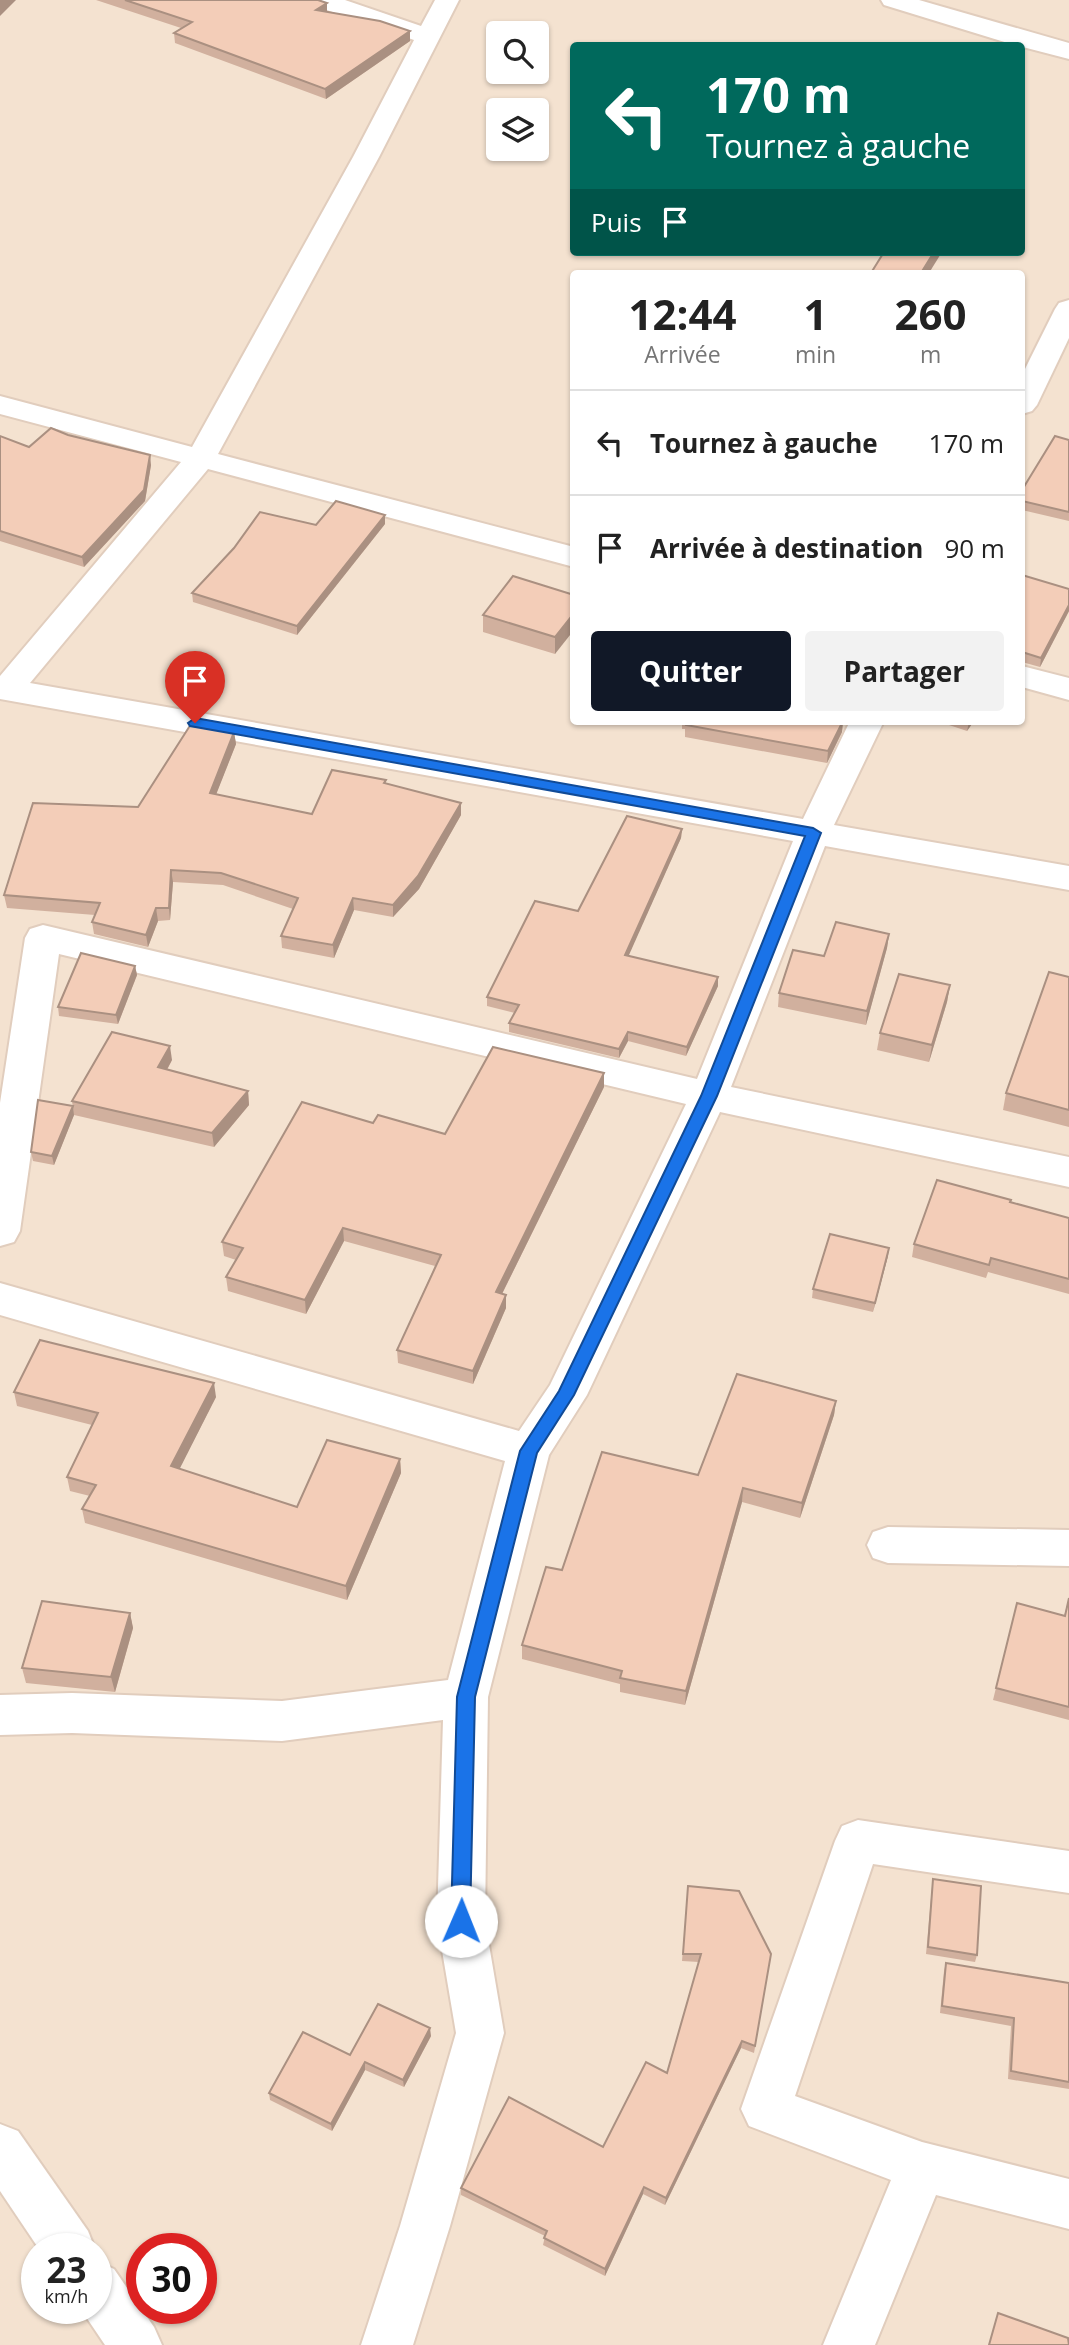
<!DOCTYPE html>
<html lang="fr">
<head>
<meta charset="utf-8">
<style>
  body { margin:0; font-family:"Open Sans",sans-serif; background:#f2f2f2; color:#222; height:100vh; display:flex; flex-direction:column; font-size:26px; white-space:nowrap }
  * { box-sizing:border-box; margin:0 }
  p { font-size:23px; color:#767676 }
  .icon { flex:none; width:38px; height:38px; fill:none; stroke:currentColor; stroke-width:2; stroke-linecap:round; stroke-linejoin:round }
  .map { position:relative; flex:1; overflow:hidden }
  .side { position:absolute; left:570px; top:270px; width:455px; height:455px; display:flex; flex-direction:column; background:#fff; border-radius:7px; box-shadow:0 2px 5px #0004 }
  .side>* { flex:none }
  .top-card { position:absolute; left:570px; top:42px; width:455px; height:214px; border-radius:7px; box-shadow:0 2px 5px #0004; background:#00695c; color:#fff; overflow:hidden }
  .tools { position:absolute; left:486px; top:21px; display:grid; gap:14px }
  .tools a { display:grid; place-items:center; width:63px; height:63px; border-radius:7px; background:#fff; box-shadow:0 2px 5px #0004; font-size:35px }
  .speed { position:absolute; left:21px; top:2233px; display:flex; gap:14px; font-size:35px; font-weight:700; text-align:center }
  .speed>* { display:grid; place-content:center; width:91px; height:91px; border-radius:50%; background:#fff; box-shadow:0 2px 5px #0004; line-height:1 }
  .speed small { font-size:18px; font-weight:400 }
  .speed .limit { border:10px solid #d22; background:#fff; color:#111 }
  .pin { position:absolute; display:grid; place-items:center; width:60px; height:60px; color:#fff; margin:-72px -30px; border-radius:50% 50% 50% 0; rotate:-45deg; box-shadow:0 0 7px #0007 }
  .pin .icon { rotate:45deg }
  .me { position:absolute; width:77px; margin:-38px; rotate:1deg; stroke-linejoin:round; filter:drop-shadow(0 0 5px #0008) }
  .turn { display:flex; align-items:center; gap:24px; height:147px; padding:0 21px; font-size:32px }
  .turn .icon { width:91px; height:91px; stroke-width:2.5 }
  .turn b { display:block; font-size:49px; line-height:60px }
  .then { display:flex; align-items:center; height:66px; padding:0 21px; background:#0003; gap:14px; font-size:26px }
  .eta { display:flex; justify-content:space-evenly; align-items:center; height:119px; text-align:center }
  .eta b { font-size:42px; font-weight:700; line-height:49px }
  .action { display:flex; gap:14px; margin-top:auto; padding:14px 21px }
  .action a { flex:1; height:80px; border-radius:7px; background:#111827; color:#fff; font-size:28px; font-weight:700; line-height:80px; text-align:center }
  .action a+a { background:#f2f2f2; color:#222 }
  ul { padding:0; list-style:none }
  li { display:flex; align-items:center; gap:21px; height:105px; padding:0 21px; border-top:2px solid #e0e0e0 }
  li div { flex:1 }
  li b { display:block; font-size:26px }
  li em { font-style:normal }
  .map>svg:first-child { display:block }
</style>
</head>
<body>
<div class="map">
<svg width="1069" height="2345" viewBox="0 0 1069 2345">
  <rect width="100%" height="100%" fill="#fdf1e1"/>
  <path fill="#f4e2d0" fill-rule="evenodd" d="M 0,0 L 1069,0 L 1069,2345 L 0,2345 ZM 499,33 L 537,33 L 537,72 L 499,72 ZM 574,46 L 1022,46 L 1022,252 L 574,252 ZM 499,110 L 537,110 L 537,149 L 499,149 ZM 574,273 L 1022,273 L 1022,721 L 574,721 ZM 37,2249 L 96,2249 L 96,2308 L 37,2308 ZM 142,2249 L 201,2249 L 201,2308 L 142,2308 Z"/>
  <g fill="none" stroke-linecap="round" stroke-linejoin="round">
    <g stroke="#e1cdbd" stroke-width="4">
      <g id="minor">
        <polygon points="309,0 345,0 421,26 435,0 459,0 379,157 218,454 574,547 574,567 208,469 30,683 803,819 850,721 884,721 834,825 1069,866 1069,890 825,846 731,1087 1069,1157 1069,1187 720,1112 587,1395 549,1455 488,1697 485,1921 504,2033 450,2226 413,2345 361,2345 400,2226 456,2033 437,1921 443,1720 282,1741 72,1733 0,1735 0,1695 72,1693 282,1701 448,1680 505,1461 0,1315 0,1283 519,1431 550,1385 686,1104 59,954 20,1231 14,1242 0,1246 0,1103 25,938 30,929 43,925 697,1079 793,841 0,699 0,676 181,462 0,414 0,396 192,447 353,157 414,40 312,5"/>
        <polygon points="881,0 919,0 1069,43 1069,59 1011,44 884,5"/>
        <polygon points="1069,300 1069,338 1037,405 1032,411 1022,414 1022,375 1055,309 1059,303"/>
        <polygon points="1022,666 1069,678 1069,700 1022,687"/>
        <polygon points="888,1527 1069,1530 1069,1566 888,1563 873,1558 867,1545 873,1532"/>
        <polygon points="858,1820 1069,1851 1069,1893 873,1864 795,2096 922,2142 1069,2179 1069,2229 936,2195 875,2345 823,2345 891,2180 749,2126 741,2109 835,1841 842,1826"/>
        <polygon points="0,2124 18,2131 88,2231 95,2249 39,2249 0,2191"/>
        <polygon points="96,2261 114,2269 154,2327 162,2345 105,2345 80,2308 96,2308"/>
      </g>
    </g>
    <use href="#minor" fill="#fff" fill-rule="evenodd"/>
  </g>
  <g fill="#d1b09e">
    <polygon points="96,0 318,0 327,3 327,12 410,31 410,41 326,99 175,43 174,33 181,28"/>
    <polygon points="68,435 151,465 145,501 84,567 0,541 0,436 29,447"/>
    <polygon points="1069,440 1069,521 1022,510 1022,490"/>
    <polygon points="385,524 297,635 193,602 192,593"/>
    <polygon points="1022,575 1069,589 1069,611 1040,667 1022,662"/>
    <polygon points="574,595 555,654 483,632 483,615"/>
    <polygon points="682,721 843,721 842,732 827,763 685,737 685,729 682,729"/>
    <polygon points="937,721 974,721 967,731"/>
    <polygon points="234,732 236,744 216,794 312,814 386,780 386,784 461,815 419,889 393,917 354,910 334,958 282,948 281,936 293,909 223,885 173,882 170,920 158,921 148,947 94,934 92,922 95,915 7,908 4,895 138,807"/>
    <polygon points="682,829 681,838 628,956 718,977 718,986 686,1056 628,1041 619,1058 509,1032 509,1023 515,1013 487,1006 487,997 578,911"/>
    <polygon points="889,934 887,948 866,1025 778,1007 779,993 824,956"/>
    <polygon points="135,966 137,975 118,1024 59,1016 58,1007"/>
    <polygon points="1069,977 1069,1127 1003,1110 1006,1093"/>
    <polygon points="950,985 947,1002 929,1062 877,1050 880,1033"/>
    <polygon points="172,1060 167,1070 248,1091 249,1105 214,1147 74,1115 72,1101"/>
    <polygon points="604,1087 502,1294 506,1295 506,1308 473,1384 398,1363 397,1350 435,1266 344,1241 306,1314 228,1291 226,1277 236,1260 224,1256 222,1242 373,1123 445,1134"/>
    <polygon points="73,1106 74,1115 54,1165 33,1161 31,1152"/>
    <polygon points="1010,1202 1069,1218 1069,1294 988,1272 986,1278 912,1257 914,1244"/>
    <polygon points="888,1256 873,1312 812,1298 813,1289"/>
    <polygon points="14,1392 216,1397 179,1469 297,1507 400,1459 401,1473 347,1600 85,1523 82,1509 90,1496 70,1491 67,1477 92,1425 17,1406"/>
    <polygon points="836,1401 834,1415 800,1518 742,1502 685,1705 620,1692 620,1684 522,1659 522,1645 562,1570 698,1475"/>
    <polygon points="1069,1598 1069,1720 993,1700 1017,1603 1064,1616"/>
    <polygon points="130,1613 133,1628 115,1692 26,1683 22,1668"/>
    <polygon points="933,1879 977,1955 975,1962 926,1954 932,1887"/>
    <polygon points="688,1886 771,1954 754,2053 741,2048 665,2205 643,2194 605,2276 543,2245 545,2236 461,2195 461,2188 603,2147 667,2073 699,1962 682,1961"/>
    <polygon points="946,1963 1069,1983 1069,2089 1008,2079 1011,2026 940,2013 944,1971"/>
    <polygon points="431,2036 404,2087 365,2070 332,2131 270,2100 269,2093 350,2055"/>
  </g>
  <g fill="#aa9081">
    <polygon points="0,0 16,0 0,16"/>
    <polygon points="327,3 327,13 316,10"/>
    <polygon points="410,31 410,41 326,99 325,89"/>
    <polygon points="934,252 942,252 929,273 921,273"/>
    <polygon points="150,455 151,465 145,501 84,567 82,557"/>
    <polygon points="385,515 385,524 297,635 297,626"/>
    <polygon points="1069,605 1069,611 1040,667 1041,658"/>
    <polygon points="574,613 574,630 555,654 555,637"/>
    <polygon points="843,721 842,732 827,763 828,751"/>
    <polygon points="969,721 974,721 967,731 969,722"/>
    <polygon points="234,732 236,744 212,805 210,793"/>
    <polygon points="461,803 461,815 419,889 393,917 393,905"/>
    <polygon points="682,829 681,838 625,964 625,955"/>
    <polygon points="171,870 173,882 170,920 169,908"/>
    <polygon points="353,898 354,910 334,958 333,945"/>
    <polygon points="156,908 158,921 148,947 146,935"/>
    <polygon points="889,934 887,948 866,1025 867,1011"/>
    <polygon points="135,966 137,975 118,1024 116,1015"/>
    <polygon points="718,977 718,986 686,1056 687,1047"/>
    <polygon points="950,985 947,1002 929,1062 932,1045"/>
    <polygon points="628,1032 628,1041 619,1058 619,1049"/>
    <polygon points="170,1046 172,1060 160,1082 158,1067"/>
    <polygon points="604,1073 604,1087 496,1306 496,1292"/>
    <polygon points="248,1091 249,1105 214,1147 212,1133"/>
    <polygon points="73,1106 74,1115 54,1165 52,1156"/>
    <polygon points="343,1228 344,1241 306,1314 305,1300"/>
    <polygon points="889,1248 888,1256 873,1312 875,1303"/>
    <polygon points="506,1295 506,1308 473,1384 473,1371"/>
    <polygon points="214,1383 216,1397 174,1480 171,1466"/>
    <polygon points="836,1401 834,1415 800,1518 802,1503"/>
    <polygon points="400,1459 401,1473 347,1600 346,1586"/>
    <polygon points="743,1488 742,1502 685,1705 686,1691"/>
    <polygon points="130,1613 133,1628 115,1692 111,1677"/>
    <polygon points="430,2028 431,2036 404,2087 403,2080"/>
    <polygon points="742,2041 741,2048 665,2205 666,2198"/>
    <polygon points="365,2062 365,2070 332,2131 331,2124"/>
    <polygon points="644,2187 643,2194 605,2276 605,2269"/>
  </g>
  <g fill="#f3cdb8" stroke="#aa9081" stroke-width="2">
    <polygon points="125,0 318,0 327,3 316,10 380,21 410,31 325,89 174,33 192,22"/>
    <polygon points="884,252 934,252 921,273 871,273"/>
    <polygon points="51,428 68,435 150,455 144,490 82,557 0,531 0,436 29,447"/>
    <polygon points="1055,436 1069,440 1069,512 1022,501 1022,490"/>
    <polygon points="336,501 385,515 297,626 192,593 234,548 260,512 316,525"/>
    <polygon points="1022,575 1069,589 1069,605 1041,658 1022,652"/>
    <polygon points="513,576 574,595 574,613 555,637 483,615"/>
    <polygon points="687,721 843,721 828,751 686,725"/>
    <polygon points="191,724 234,732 210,793 312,814 332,770 386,780 384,783 461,803 418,876 393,905 353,898 333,945 281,936 298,898 221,873 171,870 169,908 156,908 146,935 92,922 100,903 4,895 33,803 138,807"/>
    <polygon points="627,816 682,829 625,955 718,977 687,1047 628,1032 619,1049 509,1023 519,1005 487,997 535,901 578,911"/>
    <polygon points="836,922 889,934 867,1011 779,993 793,950 824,956"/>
    <polygon points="81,953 135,966 116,1015 58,1007"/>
    <polygon points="1049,972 1069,977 1069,1110 1006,1093"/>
    <polygon points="899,974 950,985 932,1045 880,1033"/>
    <polygon points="112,1032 170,1046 158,1067 248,1091 212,1133 72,1101"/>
    <polygon points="493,1047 604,1073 496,1292 506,1295 473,1371 397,1350 441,1255 343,1228 305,1300 226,1277 243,1248 222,1242 302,1102 373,1123 378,1115 445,1134"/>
    <polygon points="38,1100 73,1106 52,1156 31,1152"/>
    <polygon points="937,1180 1011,1200 1010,1202 1069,1218 1069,1279 991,1258 989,1265 914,1244"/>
    <polygon points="830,1234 889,1248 875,1303 813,1289"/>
    <polygon points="40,1340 214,1383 171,1466 297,1507 327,1440 400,1459 346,1586 82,1509 96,1485 67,1477 98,1413 14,1392"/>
    <polygon points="737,1374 836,1401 802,1503 743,1488 686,1691 620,1678 622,1671 522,1645 546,1567 562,1570 602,1452 698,1475"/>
    <polygon points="1069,1598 1069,1707 996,1688 1017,1603 1065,1616"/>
    <polygon points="42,1601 130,1613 111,1677 22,1668"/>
    <polygon points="933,1879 981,1886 977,1955 928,1947"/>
    <polygon points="688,1886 739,1891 771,1954 755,2046 742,2041 666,2198 644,2187 605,2269 544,2238 547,2231 461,2188 509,2097 603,2147 646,2062 667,2073 701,1954 683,1954"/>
    <polygon points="946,1963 1069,1983 1069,2082 1011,2071 1014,2018 942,2006"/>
    <polygon points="378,2004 430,2028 403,2080 365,2062 331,2124 269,2093 303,2032 350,2055"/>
    <polygon points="998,2313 1068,2338 1069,2345 989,2345"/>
  </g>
  <polygon fill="#1a73e8" stroke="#114b97" stroke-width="2" points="195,718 813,828 821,833 717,1096 574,1395 537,1453 475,1697 470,1921 468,1927 461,1930 454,1927 451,1921 457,1697 520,1451 559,1391 701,1096 805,836 190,726 188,723"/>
</svg>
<div class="tools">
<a><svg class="icon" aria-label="search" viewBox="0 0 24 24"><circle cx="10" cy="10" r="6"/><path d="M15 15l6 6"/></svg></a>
<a><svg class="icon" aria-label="layers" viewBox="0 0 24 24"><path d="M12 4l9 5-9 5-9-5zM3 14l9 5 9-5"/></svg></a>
</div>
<div class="speed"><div>23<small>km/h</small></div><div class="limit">30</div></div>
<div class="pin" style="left:195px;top:723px;background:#d93025"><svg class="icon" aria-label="arrive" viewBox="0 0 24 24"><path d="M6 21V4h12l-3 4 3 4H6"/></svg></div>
<svg class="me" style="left:461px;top:1921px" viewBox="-20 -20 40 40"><circle r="19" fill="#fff"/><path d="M0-13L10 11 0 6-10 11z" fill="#1a73e8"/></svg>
<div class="top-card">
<div class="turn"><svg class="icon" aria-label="left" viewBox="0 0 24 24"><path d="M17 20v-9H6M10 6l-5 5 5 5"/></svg><div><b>170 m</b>Tournez à gauche</div></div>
<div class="then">Puis<svg class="icon" aria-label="arrive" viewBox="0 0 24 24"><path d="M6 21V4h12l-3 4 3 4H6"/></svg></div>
</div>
<section class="side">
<div class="eta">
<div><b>12:44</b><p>Arrivée</p></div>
<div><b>1</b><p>min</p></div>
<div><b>260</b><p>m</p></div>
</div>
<ul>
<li><svg class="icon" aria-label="left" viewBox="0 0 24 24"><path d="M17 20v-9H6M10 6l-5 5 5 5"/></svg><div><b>Tournez à gauche</b></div><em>170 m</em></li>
<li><svg class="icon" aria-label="arrive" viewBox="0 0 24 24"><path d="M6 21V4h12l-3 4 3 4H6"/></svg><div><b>Arrivée à destination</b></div><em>90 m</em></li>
</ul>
<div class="action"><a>Quitter</a><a>Partager</a></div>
</section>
</div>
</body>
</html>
